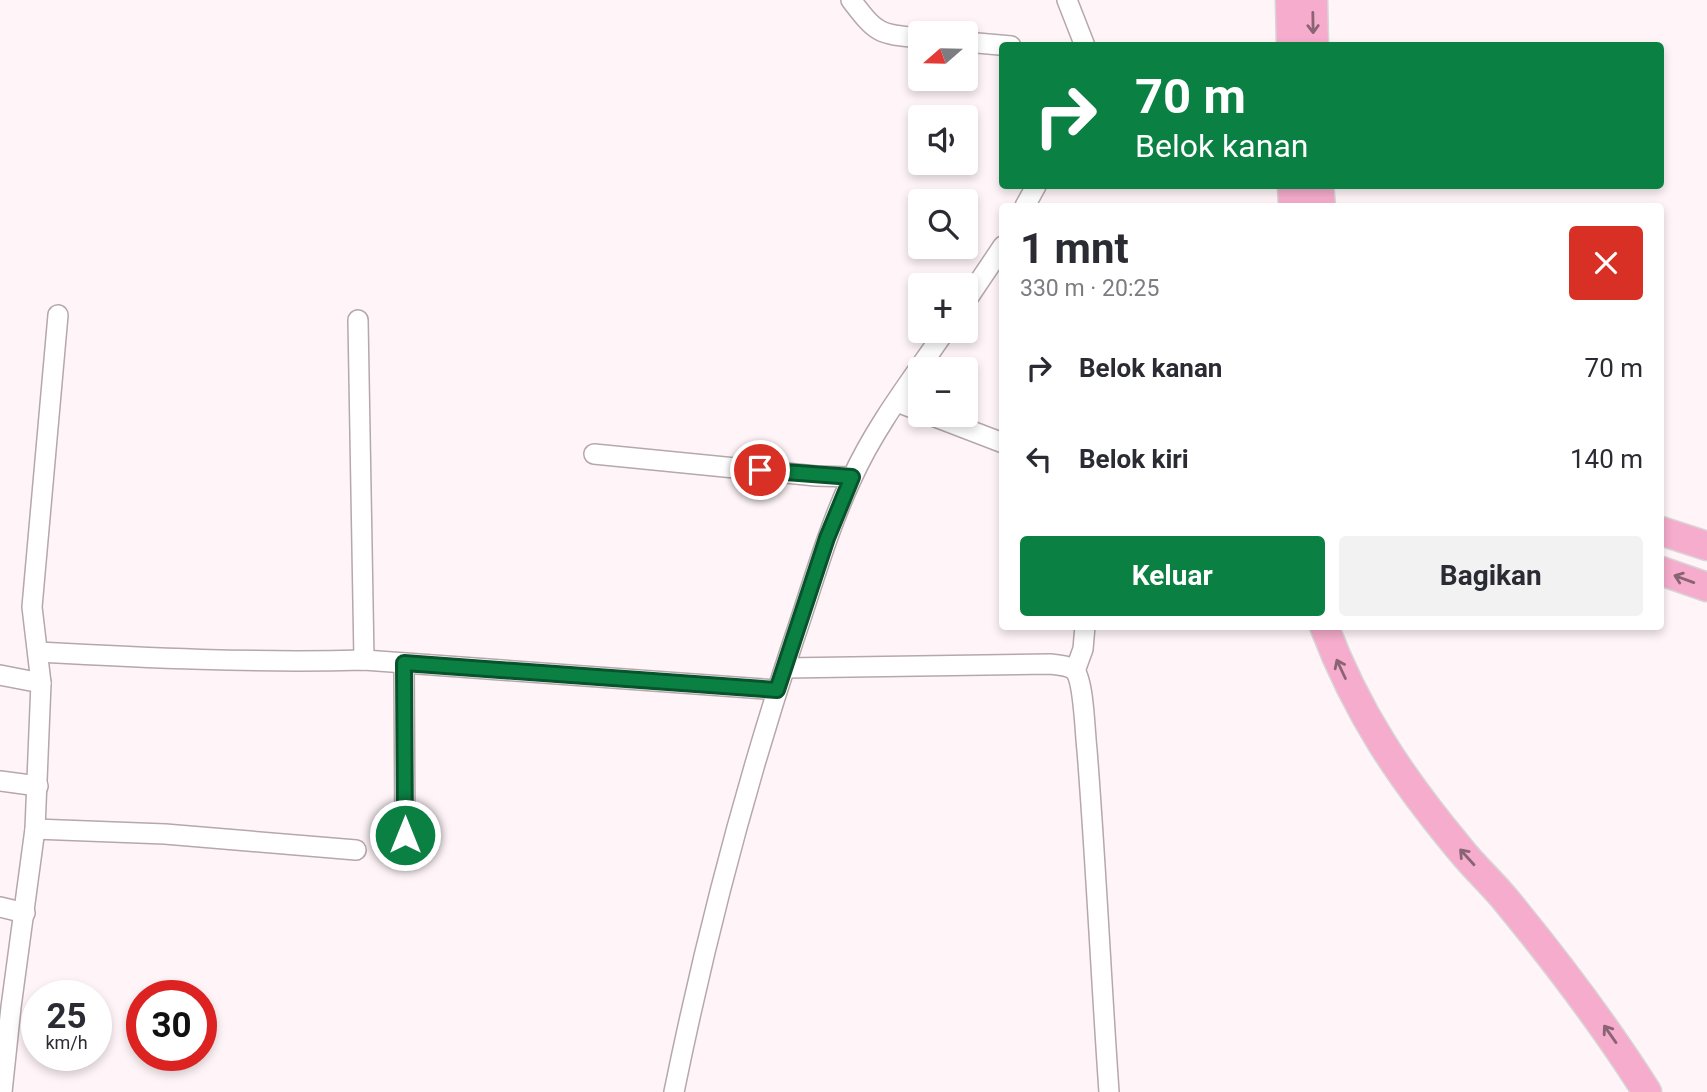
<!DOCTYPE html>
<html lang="id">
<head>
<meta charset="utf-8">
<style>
  body { margin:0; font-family:Roboto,sans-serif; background:#f2f2f3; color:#2b2b33; height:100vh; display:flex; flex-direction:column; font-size:26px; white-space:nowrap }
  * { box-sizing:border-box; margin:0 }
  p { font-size:23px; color:#7c7c81 }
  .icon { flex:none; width:38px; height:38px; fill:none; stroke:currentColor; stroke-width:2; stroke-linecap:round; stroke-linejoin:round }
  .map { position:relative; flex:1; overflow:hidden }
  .sheet { position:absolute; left:999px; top:203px; width:665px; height:427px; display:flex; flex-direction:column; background:#fff; border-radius:7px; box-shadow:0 4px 10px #0003 }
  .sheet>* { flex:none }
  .guide { position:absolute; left:999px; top:42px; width:665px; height:147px; border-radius:7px; box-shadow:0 4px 10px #0003; background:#0b8043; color:#fff; overflow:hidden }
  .needle { width:46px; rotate:250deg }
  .buttons { position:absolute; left:908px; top:21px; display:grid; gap:14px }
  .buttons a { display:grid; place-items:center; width:70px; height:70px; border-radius:7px; background:#fff; box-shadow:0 4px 10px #0003; font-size:35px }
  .speed { position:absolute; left:21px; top:980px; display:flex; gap:14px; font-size:35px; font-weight:700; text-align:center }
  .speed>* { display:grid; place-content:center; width:91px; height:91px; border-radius:50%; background:#fff; box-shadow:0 4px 10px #0003; line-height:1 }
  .speed small { font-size:18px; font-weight:400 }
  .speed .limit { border:10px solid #d22; background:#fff; color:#111 }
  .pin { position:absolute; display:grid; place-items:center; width:60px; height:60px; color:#fff; margin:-30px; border:4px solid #fff; border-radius:50%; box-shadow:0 2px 7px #0007 }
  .me { position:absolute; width:77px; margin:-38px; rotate:0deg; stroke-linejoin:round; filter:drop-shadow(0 0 5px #0008) }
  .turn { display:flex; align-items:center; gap:24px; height:147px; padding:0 21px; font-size:32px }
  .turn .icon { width:91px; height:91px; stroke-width:2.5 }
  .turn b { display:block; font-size:49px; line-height:60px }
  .round { display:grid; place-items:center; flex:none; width:74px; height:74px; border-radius:7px; background:#f2f2f3 }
  .headline { display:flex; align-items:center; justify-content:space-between; height:119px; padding:0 21px }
  h1 { font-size:42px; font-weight:700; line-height:52px }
  .action { display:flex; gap:14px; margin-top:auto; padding:14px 21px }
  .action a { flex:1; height:80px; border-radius:7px; background:#0b8043; color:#fff; font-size:28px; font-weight:700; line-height:80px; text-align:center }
  .action a+a { background:#f2f2f3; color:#2b2b33 }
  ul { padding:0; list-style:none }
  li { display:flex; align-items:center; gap:21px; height:91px; padding:0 21px }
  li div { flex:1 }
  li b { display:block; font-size:26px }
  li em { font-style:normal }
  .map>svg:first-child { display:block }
</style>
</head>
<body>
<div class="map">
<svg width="1707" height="1092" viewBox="0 0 1707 1092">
  <rect width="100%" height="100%" fill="#fff5f8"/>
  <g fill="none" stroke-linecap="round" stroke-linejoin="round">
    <g stroke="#b6a7ad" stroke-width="22">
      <g id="minor">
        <path d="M 851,0 C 877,34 878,34 920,38"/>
        <polyline points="1067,0 1085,46"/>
        <polyline points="966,42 1011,46"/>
        <polyline points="1025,206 1036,186"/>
        <polyline points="966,301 1003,246"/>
        <polyline points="358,320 364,660"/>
        <polyline points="897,402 920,411"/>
        <polyline points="930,415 1003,443"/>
        <polyline points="594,454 816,476 852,477"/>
        <path d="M 38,652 C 147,658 255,663 364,660 L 777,690"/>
        <polyline points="404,663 405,835"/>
        <path d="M 785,668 L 1050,664 C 1057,665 1069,665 1075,671 C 1084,682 1085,735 1087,750 C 1096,864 1101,978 1109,1092"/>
        <polyline points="1075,671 1083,649 1085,626"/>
        <polyline points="0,675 41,683"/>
        <polyline points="0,781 38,786"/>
        <polyline points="35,829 165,834 356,850"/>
        <polyline points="0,907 25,913"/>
        <polyline points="2,1092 11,1007 35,829 41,683 32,607 58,315"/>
        <path d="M 674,1092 C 705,940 744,790 793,642 C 812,587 827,531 852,478 C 876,425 913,378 945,331"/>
      </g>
    </g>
    <g stroke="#d7d6d6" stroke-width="31">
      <g id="highway">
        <polyline points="1290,0 1291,46"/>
        <polyline points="1313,0 1314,46"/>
        <polyline points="1292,186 1293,206"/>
        <polyline points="1319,186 1321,206"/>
        <polyline points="1661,531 1707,546"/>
        <polyline points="1661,571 1707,587"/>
        <path d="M 1324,626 C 1357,713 1400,777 1459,848 C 1473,866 1490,881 1505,899 C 1556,961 1604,1024 1647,1092"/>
      </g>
    </g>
    <use href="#minor" stroke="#fff" stroke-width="19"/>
    <use href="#highway" stroke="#f6accc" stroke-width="28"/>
  </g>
  <defs><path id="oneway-shaft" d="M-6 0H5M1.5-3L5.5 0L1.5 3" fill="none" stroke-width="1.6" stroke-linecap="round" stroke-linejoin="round" transform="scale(1.75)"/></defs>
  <g stroke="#8b6474">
    <use href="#oneway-shaft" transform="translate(1313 23) rotate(89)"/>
    <use href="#oneway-shaft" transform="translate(1684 579) rotate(-160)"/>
    <use href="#oneway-shaft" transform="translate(1341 669) rotate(-115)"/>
    <use href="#oneway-shaft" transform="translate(1467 857) rotate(-132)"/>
    <use href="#oneway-shaft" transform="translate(1610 1034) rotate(-125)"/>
  </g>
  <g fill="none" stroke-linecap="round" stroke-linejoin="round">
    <g stroke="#07532c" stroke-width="18">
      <polyline id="route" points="405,835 404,663 777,690 827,538 852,477 760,470"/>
    </g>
    <use href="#route" stroke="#0b8043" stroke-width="12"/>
  </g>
</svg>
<div class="buttons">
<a><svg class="needle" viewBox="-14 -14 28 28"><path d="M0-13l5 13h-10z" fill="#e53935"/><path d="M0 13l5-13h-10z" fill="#7c7c81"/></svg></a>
<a><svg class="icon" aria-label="sound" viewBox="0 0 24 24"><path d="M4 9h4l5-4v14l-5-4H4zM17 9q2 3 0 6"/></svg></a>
<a><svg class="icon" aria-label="search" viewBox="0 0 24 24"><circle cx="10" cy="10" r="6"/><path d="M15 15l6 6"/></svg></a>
<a>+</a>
<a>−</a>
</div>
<div class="speed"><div>25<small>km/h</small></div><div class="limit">30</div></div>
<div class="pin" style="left:760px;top:470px;background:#d93025"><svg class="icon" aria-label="arrive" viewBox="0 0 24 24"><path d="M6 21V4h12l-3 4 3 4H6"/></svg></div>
<svg class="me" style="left:405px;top:835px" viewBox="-20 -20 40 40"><circle r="17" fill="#0b8043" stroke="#fff" stroke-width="3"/><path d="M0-11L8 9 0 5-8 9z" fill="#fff"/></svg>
<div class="guide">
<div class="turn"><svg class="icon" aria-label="right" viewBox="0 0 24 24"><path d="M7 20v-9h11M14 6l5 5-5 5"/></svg><div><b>70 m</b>Belok kanan</div></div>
</div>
<section class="sheet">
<div class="headline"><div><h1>1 mnt</h1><p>330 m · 20:25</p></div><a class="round" style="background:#d93025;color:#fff"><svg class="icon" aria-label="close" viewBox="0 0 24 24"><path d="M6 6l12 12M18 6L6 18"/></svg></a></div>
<ul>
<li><svg class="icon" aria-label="right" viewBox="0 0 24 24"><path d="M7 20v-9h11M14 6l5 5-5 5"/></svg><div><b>Belok kanan</b></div><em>70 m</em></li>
<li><svg class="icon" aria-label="left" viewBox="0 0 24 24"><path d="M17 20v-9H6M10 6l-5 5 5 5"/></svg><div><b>Belok kiri</b></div><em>140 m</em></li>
</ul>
<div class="action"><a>Keluar</a><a>Bagikan</a></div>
</section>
</div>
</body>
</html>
